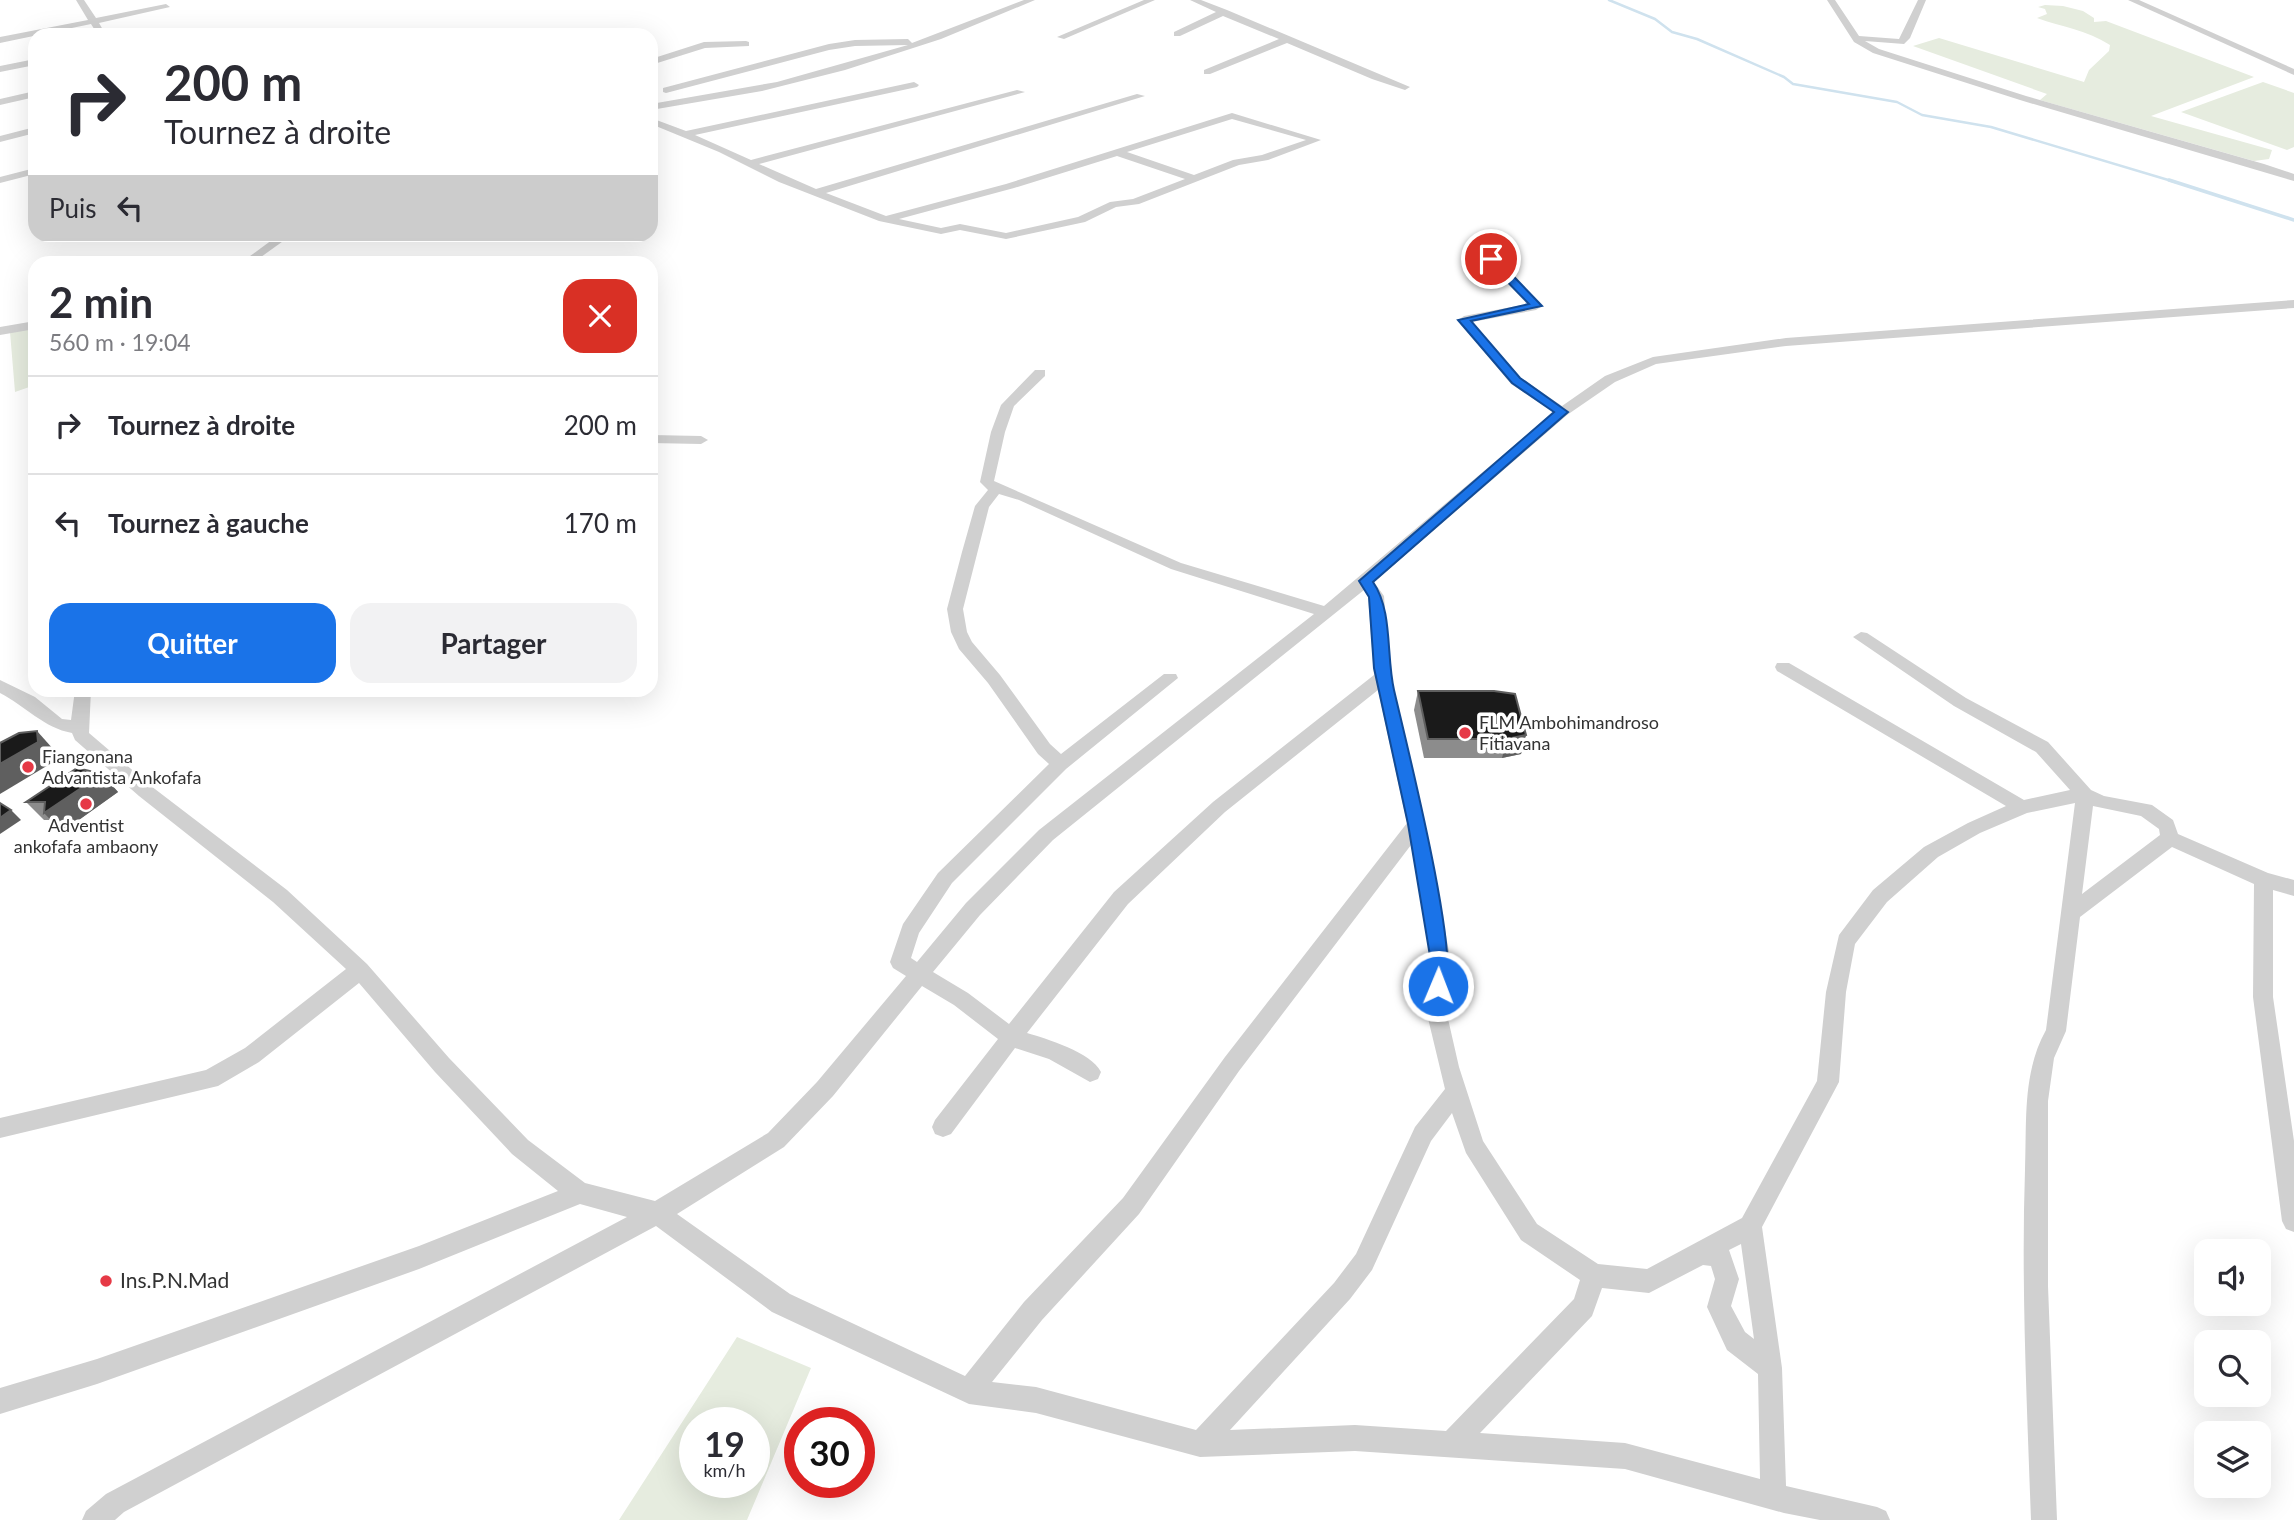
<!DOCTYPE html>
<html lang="fr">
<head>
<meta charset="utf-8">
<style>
  body { margin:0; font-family:Lato,sans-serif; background:#f2f2f3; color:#2b2b33; height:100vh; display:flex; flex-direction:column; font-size:26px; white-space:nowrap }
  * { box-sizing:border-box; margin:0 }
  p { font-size:23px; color:#7c7c81 }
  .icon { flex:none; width:38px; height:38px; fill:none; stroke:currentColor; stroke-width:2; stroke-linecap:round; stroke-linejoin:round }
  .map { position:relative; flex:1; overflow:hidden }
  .panel { position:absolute; left:28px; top:256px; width:630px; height:441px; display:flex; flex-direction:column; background:#fff; border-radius:21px; box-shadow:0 7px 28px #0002 }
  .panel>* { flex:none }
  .guide { position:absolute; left:28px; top:28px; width:630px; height:214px; border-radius:21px; box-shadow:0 7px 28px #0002; background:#fff; color:#2b2b33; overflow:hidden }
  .fabs { position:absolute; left:2194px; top:1239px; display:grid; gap:14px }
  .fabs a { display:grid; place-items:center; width:77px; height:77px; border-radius:14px; background:#fff; box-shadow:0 7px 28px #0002; font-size:35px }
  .speed { position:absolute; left:679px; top:1407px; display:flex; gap:14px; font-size:35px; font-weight:700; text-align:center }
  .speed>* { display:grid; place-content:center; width:91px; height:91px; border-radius:50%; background:#fff; box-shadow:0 7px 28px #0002; line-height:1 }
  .speed small { font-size:18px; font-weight:400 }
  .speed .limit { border:10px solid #d22; background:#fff; color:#111 }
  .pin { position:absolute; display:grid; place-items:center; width:60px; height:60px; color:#fff; margin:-30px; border:4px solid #fff; border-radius:50%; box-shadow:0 2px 7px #0007 }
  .me { position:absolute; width:77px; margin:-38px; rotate:1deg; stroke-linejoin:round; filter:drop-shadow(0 0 5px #0008) }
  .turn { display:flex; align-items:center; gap:24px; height:147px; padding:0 21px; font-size:32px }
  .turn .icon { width:91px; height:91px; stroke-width:2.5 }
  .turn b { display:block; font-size:49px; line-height:60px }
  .then { display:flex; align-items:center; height:66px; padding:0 21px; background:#0003; gap:14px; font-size:26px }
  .round { display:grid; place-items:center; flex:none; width:74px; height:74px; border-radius:21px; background:#f2f2f3 }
  .headline { display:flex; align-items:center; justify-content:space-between; height:119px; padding:0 21px }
  h1 { font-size:42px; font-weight:700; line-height:52px }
  .button { display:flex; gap:14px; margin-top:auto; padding:14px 21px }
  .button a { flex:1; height:80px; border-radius:21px; background:#1a73e8; color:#fff; font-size:28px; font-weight:700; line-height:80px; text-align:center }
  .button a+a { background:#f2f2f3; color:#2b2b33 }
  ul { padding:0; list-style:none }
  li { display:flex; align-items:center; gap:21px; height:98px; padding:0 21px; border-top:2px solid #e1e1e2 }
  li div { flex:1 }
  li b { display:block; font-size:26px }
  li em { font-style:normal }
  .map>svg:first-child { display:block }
</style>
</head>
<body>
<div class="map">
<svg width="2294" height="1520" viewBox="0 0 2294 1520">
  <rect width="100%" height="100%" fill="#fff"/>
  <g fill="#e6ecdf" fill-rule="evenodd">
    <path d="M 2045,5 L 2063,6 L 2083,11 L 2094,18 L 2094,22 L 2106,21 L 2254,77 L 2151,116 L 2272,150 L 2269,159 L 2254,161 L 2040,100 L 2047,94 L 1913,46 L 1939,38 L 2084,82 L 2089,70 L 2109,51 L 2110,45 C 2087,30 2062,27 2037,18 L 2047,14 L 2045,9 L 2038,7 Z"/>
    <polygon points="2263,82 2294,93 2294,147 2287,150 2181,112"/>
    <polygon points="35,328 35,385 15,392 10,332"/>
    <path d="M 737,1337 L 811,1368 L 747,1520 L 619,1520 ZM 695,1423 L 754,1423 L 754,1482 L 695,1482 Z"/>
  </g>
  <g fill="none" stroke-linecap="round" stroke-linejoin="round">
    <polyline stroke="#cfe2ee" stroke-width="2.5" points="1609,0 1655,19 1672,32 1697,39 1784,77 1793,84 1897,102 1922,115 1991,127 2175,182"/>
    <polyline stroke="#cfe2ee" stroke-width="3.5" points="2169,180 2294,220"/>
    <g fill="#d0d0d0" fill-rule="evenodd">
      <polygon points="76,0 84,0 96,18 166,4 170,7 99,23 106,35 98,35 91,24 0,43 0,37 88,20"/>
      <polygon points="1024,0 1035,0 941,39 845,70 762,91 651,110 651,104 777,82 908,45 855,46 829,50 666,93 663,92 663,88 829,44 855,40 908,39 912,43"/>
      <polygon points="1144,0 1155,0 1064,39 1057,37"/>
      <polygon points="1190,0 1201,0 1227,10 1410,87 1405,90 1372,79 1287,43 1210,74 1204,74 1204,70 1279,39 1223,16 1180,36 1174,36 1174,32 1216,12"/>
      <polygon points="1827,0 1835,0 1859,36 1899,39 1918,0 1926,0 1910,38 1904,44 1865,41 1879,49 2026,96 2264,164 2294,174 2294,181 2020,100 1873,53 1854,42"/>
      <polygon points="2128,0 2139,0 2294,69 2294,75"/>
      <polygon points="368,32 373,33 374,35 364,35"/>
      <polygon points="746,41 749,42 749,46 705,48 651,65 651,59 704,42"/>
      <polygon points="35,59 35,65 0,72 0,66"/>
      <path d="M 914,82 L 919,85 L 917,87 L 695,135 L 751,160 L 1017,90 L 1025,92 L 759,164 L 816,189 L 1137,94 L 1145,96 L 826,193 L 886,216 L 1006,184 L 1232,113 L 1321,140 L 1268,160 L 1239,165 L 1139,204 L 1116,207 L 1085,222 L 1006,239 L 960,230 L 941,234 L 879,221 L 779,182 L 719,152 L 651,124 L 651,118 L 686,131 ZM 1232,119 L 1306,140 L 1262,155 L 1233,160 L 1194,175 L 1127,152 ZM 1117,156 L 1185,179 L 1133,199 L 1110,202 L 1078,217 L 1006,233 L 960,224 L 941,228 L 899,219 L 1014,188 Z"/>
      <polygon points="35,91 35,97 0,105 0,99"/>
      <polygon points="35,127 35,133 0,142 0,136"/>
      <polygon points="35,168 35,174 0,183 0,177"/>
      <polygon points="280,234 293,234 254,262 242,262"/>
      <path d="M 1487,257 L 1495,257 L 1542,306 L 1536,310 L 1472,322 L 1521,378 L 1562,406 L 1605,376 L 1653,357 L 1786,338 L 2294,300 L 2294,308 L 1786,346 L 1656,364 L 1615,382 L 1567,415 L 1374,582 L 1384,596 L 1389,668 L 1425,824 L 1451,962 L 1446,1010 L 1459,1067 L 1483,1141 L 1537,1224 L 1598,1264 L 1647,1269 L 1742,1218 L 1817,1081 L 1826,992 L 1839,935 L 1873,890 L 1924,847 L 1968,823 L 2006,806 L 1777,671 L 1775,667 L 1777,663 L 1789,663 L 2024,800 L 2070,790 L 2036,752 L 1954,706 L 1853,637 L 1861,632 L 1867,633 L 1966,698 L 2048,742 L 2091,790 L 2104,796 L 2152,805 L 2173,820 L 2178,834 L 2268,873 L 2294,880 L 2294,896 L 2273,890 L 2273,997 L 2294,1141 L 2294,1232 L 2286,1229 L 2282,1221 L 2253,997 L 2254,884 L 2172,847 L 2080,917 L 2066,1031 L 2054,1058 L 2048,1101 L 2048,1286 L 2057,1520 L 2031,1520 C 2027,1403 2021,1286 2025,1170 C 2027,1122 2022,1073 2046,1030 L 2075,803 L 2027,813 L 1980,833 L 1938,857 L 1887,902 L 1855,944 L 1846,992 L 1839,1082 L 1762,1227 L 1782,1368 L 1786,1486 L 1877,1507 L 1886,1511 L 1890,1520 L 1820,1520 L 1784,1513 L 1625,1469 L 1355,1451 L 1200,1457 L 1036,1413 L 969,1404 L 772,1312 L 656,1226 L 124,1512 L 115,1520 L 82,1520 L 86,1511 L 106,1494 L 627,1217 L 580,1204 L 419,1269 L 97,1384 L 0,1414 L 0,1388 L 97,1359 L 419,1246 L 558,1191 L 512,1154 L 435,1072 L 359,983 L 259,1062 L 218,1086 L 0,1138 L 0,1118 L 206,1070 L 245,1048 L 346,969 L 273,902 L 139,796 L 75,740 L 72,733 C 44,728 25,706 0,693 L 0,680 L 35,697 L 62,719 L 71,720 L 75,690 L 91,690 L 89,733 L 151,786 L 287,890 L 367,964 L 449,1058 L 528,1140 L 585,1183 L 655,1201 L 768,1133 L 817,1082 L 906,976 L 893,968 L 890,962 L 903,924 L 938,873 L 1049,764 L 1038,754 L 988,683 L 959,649 L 951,632 L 947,609 L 962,552 L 975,506 L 988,490 L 980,482 L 991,432 L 1001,405 L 1035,370 L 1045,370 L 1045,376 L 1014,406 L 1005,432 L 994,481 L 1181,563 L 1324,606 L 1554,412 L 1511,384 L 1458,320 L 1464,316 L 1527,304 L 1487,261 ZM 999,494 L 1019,500 L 1171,569 L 1314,614 L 1039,830 L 966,903 L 917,962 L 911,958 L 919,933 L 952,883 L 1066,769 L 1178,678 L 1176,674 L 1164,674 L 1061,754 L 1050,744 L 1000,675 L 972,642 L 967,632 L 963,609 L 989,507 ZM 1364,590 L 1368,596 L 1374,675 L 1213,802 L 1114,892 L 1009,1024 L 968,993 L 933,972 L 980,915 L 1053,840 ZM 1378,690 L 1407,823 L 1225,1057 L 1123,1198 L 1024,1302 L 965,1376 L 790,1294 L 677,1214 L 784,1147 L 833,1096 L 922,986 L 954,1005 L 998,1039 L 935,1120 L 932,1127 L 935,1134 L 943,1137 L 951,1134 L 1015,1048 L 1049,1059 L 1090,1082 L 1098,1079 L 1101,1072 C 1091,1052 1047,1039 1027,1033 L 1128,904 L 1225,812 ZM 2093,806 L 2141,816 L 2159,829 L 2160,835 L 2082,894 ZM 1411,845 L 1431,962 L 1426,1010 L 1445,1089 L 1415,1127 L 1356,1254 L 1334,1283 L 1196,1430 L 1036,1387 L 992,1382 L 1042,1320 L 1139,1214 L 1239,1071 ZM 1452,1113 L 1466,1153 L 1521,1240 L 1580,1280 L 1574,1299 L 1446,1431 L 1355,1425 L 1230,1430 L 1350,1299 L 1372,1270 L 1431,1141 ZM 1741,1244 L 1754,1339 L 1745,1332 L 1731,1306 L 1739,1279 L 1729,1250 ZM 1703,1265 L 1711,1266 L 1715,1279 L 1707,1307 L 1727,1350 L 1758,1374 L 1760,1479 L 1625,1443 L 1480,1433 L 1592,1316 L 1602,1288 L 1649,1293 Z"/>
      <polygon points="35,321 35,329 0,335 0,327"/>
      <polygon points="651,435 701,436 708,440 701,444 651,443"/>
    </g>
  </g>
  <g fill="#8c8c8c">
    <polygon points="1418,691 1526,735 1521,754 1502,758 1424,758 1414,710"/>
    <polygon points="102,774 118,792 62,832 51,820 44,820 26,802"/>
  </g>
  <g fill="#5f5f5f">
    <polygon points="37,731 54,750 55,761 0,794 0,764"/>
    <polygon points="1526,735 1521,754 1502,758 1507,739"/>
    <polygon points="102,774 118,792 62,832 44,813"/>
    <polygon points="11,810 21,820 0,834 0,818"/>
  </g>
  <g fill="#1a1a1a" stroke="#5f5f5f" stroke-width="2">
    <polygon points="1418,691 1494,691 1515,694 1526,735 1507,739 1428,739"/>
    <polygon points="37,731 38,742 0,764 0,743 19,733"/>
    <polygon points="77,768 102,774 44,813 45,802 26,802"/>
    <polygon points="0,803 11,810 0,818"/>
  </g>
  <path fill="#1a73e8" stroke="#114b97" stroke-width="2" d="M 1488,257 L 1495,257 L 1542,306 L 1471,321 L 1520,378 L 1568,412 L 1373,582 C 1393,611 1386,655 1394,690 C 1405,738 1461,957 1445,992 L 1438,994 L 1432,992 L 1429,986 L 1431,962 L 1408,824 L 1374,668 L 1369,597 L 1359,581 L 1554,412 L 1512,383 L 1458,320 L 1529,304 L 1488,262 Z"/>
  <g fill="#e63946" stroke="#fff" stroke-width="2.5">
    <circle cx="1465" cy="733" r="7"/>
    <circle cx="28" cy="767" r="7"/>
    <circle cx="86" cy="804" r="7"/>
    <circle cx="106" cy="1281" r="7"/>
  </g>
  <g text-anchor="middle" stroke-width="7" stroke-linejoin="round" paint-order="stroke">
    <g font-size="18" fill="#333" stroke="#fff" text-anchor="start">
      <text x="1479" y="729">FLM Ambohimandroso<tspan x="1479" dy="21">Fitiavana</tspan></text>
      <text x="42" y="763">Fiangonana<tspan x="42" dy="21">Advantista Ankofafa</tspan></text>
      <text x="86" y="832" text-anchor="middle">Adventist<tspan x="86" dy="21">ankofafa ambaony</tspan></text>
    </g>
    <g font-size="21" fill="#333" stroke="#fff" text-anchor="start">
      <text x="120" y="1288">Ins.P.N.Mad</text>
    </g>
  </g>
</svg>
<div class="fabs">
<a><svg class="icon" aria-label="sound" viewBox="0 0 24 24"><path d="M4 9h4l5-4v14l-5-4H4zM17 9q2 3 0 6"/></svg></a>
<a><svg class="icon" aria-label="search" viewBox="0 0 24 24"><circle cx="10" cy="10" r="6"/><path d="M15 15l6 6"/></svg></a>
<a><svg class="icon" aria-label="layers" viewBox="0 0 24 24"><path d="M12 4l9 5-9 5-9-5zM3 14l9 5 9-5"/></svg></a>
</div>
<div class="speed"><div>19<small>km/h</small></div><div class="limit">30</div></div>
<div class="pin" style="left:1491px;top:259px;background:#d93025"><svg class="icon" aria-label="arrive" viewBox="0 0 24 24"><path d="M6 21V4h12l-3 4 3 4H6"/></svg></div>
<svg class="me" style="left:1438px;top:986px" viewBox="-20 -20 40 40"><circle r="17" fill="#1a73e8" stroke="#fff" stroke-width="3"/><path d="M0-11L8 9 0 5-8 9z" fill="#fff"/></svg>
<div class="guide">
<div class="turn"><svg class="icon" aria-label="right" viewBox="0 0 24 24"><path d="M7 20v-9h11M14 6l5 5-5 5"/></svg><div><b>200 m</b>Tournez à droite</div></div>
<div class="then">Puis<svg class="icon" aria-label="left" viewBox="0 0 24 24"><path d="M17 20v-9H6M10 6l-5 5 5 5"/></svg></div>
</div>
<section class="panel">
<div class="headline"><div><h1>2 min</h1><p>560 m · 19:04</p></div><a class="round" style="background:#d93025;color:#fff"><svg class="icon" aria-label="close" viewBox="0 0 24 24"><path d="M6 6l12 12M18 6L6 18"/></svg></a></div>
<ul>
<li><svg class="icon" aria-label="right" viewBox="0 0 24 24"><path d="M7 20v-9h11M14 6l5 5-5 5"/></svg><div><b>Tournez à droite</b></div><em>200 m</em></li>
<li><svg class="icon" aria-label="left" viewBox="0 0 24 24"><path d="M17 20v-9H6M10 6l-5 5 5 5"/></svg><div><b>Tournez à gauche</b></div><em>170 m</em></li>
</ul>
<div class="button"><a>Quitter</a><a>Partager</a></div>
</section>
</div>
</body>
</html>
